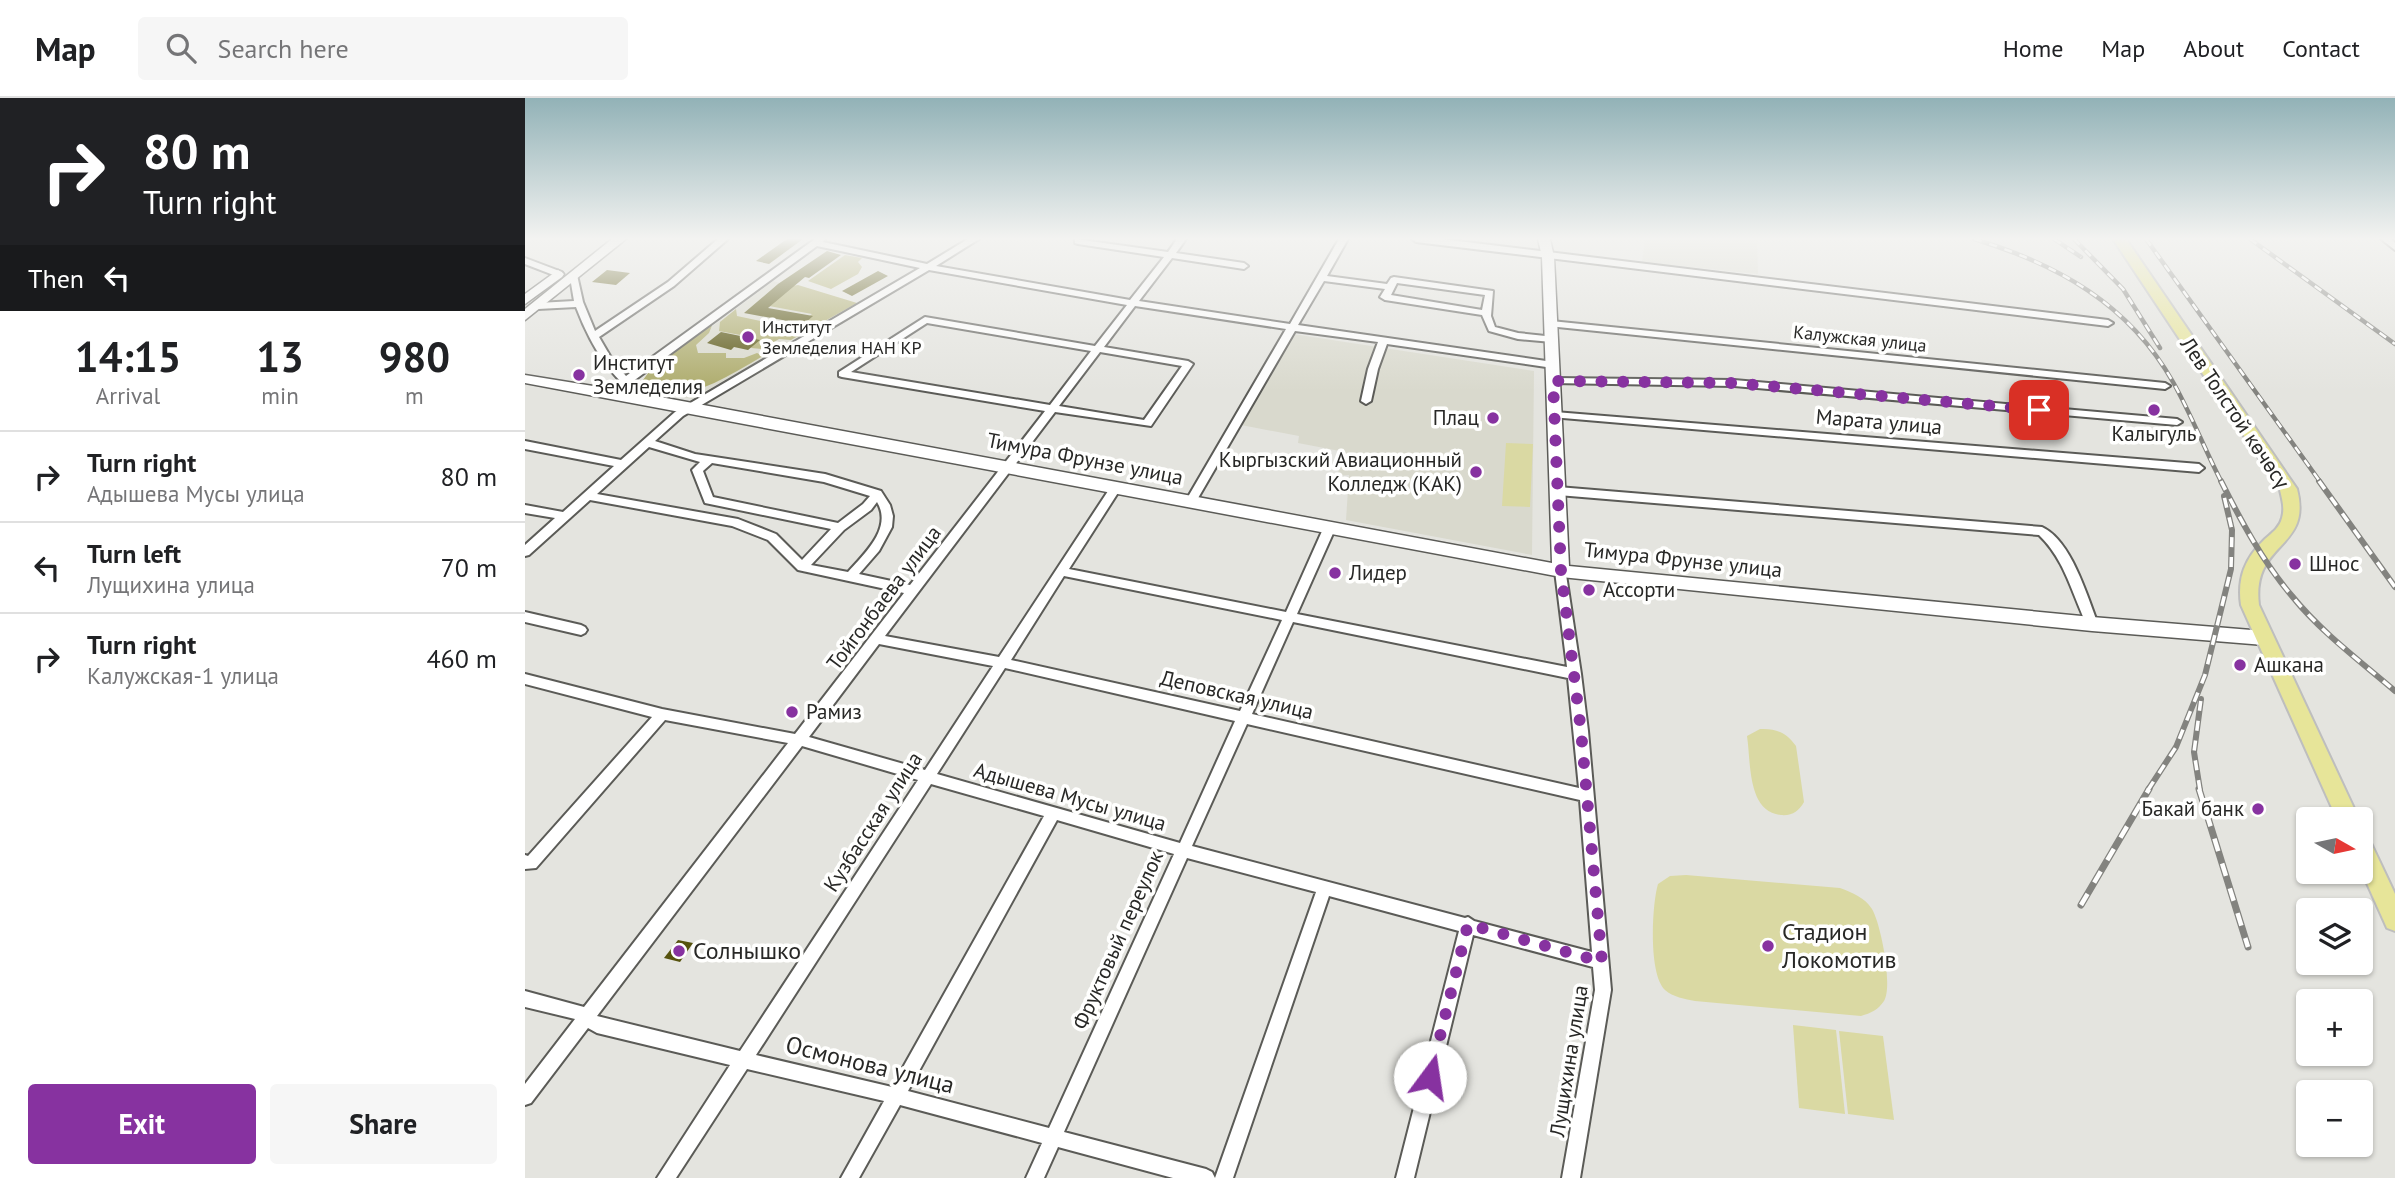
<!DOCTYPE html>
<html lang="en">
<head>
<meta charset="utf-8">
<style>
  body { margin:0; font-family:"PT Sans",sans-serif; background:#f6f6f6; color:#202124; height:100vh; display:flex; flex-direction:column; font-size:26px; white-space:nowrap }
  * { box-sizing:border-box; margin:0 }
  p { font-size:23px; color:#757577 }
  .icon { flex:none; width:38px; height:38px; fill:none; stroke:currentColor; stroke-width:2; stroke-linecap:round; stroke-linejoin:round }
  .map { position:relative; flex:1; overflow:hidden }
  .side { display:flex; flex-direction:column; background:#fff; width:525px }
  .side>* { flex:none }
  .banner { background:#202124; color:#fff; overflow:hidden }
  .needle { width:46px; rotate:99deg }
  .tools { position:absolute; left:1771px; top:709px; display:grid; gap:14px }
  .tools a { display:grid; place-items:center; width:77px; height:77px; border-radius:7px; background:#fff; box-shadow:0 2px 5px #0004; font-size:35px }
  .pin { position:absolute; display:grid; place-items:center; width:60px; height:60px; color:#fff; margin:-30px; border-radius:14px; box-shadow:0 4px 10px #0006 }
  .me { position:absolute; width:77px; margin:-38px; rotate:14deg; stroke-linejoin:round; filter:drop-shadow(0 0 5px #0008) }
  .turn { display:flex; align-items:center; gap:24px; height:147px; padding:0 28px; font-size:32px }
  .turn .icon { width:91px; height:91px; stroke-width:2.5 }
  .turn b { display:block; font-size:49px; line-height:60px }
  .then { display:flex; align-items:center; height:66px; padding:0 28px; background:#0003; gap:14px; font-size:26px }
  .eta { display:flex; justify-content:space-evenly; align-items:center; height:119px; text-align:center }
  .eta b { font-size:42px; font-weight:700; line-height:49px }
  .button { display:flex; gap:14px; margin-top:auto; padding:14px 28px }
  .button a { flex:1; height:80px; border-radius:7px; background:#8732a0; color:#fff; font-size:28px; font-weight:700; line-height:80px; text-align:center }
  .button a+a { background:#f6f6f6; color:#202124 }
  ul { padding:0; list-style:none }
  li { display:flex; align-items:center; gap:21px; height:91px; padding:0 28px; border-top:2px solid #e0e0e0 }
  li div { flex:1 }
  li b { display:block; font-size:26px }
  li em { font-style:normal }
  header { display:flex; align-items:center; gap:42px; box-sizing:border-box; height:98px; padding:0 35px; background:#fff; border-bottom:2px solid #e0e0e0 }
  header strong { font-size:33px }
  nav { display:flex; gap:38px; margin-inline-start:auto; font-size:24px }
  .search { width:490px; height:63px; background:#f6f6f6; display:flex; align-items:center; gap:18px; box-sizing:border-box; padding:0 24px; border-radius:7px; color:#757577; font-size:26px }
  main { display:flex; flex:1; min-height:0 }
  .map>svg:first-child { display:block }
</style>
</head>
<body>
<header>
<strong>Map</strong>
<div class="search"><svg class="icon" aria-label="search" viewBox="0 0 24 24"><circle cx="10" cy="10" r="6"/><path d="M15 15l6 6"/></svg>Search here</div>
<nav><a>Home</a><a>Map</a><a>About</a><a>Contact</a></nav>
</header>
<main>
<section class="side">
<div class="banner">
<div class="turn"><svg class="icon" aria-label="right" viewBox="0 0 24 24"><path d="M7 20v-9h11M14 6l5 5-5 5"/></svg><div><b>80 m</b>Turn right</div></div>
<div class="then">Then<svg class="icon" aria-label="left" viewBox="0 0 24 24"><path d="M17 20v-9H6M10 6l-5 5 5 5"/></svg></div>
</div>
<div class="eta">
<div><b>14:15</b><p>Arrival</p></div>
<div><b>13</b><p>min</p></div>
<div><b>980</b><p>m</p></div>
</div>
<ul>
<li><svg class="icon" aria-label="right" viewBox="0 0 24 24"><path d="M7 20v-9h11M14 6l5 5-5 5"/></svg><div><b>Turn right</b><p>Адышева Мусы улица</p></div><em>80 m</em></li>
<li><svg class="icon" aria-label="left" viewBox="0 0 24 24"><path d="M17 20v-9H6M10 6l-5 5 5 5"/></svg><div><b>Turn left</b><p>Лущихина улица</p></div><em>70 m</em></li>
<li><svg class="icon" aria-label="right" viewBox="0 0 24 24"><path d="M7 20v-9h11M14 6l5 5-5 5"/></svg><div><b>Turn right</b><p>Калужская-1 улица</p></div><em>460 m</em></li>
</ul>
<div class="button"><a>Exit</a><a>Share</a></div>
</section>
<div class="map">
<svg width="1870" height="1080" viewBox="0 0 1870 1080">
  <rect width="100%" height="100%" fill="#e4e4df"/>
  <g fill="#d9d9cd">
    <polygon points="1120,141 1232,141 1233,176 1117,164"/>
    <polygon points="248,183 333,206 167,301 138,295 129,272"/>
    <polygon points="768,236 1009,273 1007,457 821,422 824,377 812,378 820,354 773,345 774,338 716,327"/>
  </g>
  <g fill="#dad9a3">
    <polygon points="981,345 1008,346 1005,409 977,408"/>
    <path d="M 1235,631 C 1251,630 1262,635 1271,648 L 1279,704 C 1274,713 1267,718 1256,717 C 1222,714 1226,664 1222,638 Z"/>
    <path d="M 1161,777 L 1315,790 C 1328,795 1339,799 1347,811 C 1356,826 1368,889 1359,903 C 1353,912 1346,915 1336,918 L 1170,903 C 1160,901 1148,899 1140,892 C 1123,876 1127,806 1133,786 L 1145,778 Z"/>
    <polygon points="1268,927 1311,932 1320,1016 1274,1010"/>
    <polygon points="1314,933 1358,938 1369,1022 1323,1016"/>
  </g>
  <g fill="#adab6b">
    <polygon points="320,157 337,160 333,164 337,169 333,176 306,191 283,183"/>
    <polygon points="273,187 332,205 266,242 254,241 237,251 226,250 231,240 194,233 195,224 211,211 212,218 250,226 255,232 272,229 287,216 244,208 267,188"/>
    <path d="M 188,225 L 184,235 L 171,247 L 173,255 L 201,255 L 201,260 L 219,260 L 232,255 L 238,258 C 203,278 177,296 136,299 C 130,295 124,287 118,282 L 126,271 Z"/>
  </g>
  <g fill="#56530e">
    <polygon points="262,141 278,141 244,166 231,163"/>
    <polygon points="302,153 316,157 284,180 280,179 243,210 288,218 279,226 219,215 253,186"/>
    <polygon points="82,172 105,175 91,187 67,184"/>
    <polygon points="353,173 363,178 327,198 317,193"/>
    <polygon points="196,234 235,242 223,252 209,249 206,252 182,245"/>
    <polygon points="153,842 168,845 155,864 139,860"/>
  </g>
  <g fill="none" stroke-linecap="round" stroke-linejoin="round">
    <g stroke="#5b5b57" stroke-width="4">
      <g id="street">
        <path d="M 193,141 L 203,141 L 149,188 L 74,239 L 88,263 L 101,278 L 290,141 L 300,141 L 298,144 L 402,166 L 443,141 L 454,141 L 411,168 L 605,202 L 639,159 L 553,146 L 550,145 L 550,141 L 643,154 L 652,141 L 661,141 L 651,155 L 719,165 L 723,168 L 719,171 L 647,160 L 614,203 L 765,226 L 814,141 L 823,141 L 802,178 L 862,186 L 866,180 L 869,179 L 968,193 L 966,218 L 970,229 L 993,235 L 1030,239 L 1032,241 L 1027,244 L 993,241 L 964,233 L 957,217 L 860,202 L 855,199 L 860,191 L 799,183 L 773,227 L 1028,264 L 1033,267 L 1028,270 L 862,246 L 853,271 L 846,303 L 841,306 L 836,303 L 843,271 L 853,244 L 770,233 L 669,407 L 665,408 L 660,404 L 761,231 L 610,208 L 579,249 L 663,263 L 668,266 L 626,328 L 530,314 L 360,538 L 474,559 L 587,387 L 591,386 L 596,390 L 544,471 L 761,514 L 798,431 L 804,427 L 810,431 L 772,516 L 1042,569 L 1030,473 L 1032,470 L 1040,470 L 1056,576 L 1063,633 L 1086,892 L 1055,1080 L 1037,1080 L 1070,892 L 1068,869 L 948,837 L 889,1080 L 871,1080 L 934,833 L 804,798 L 708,1080 L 690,1080 L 791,794 L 662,760 L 539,1034 L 681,1071 L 687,1074 L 690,1080 L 648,1080 L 533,1049 L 519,1080 L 501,1080 L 517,1045 L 375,1007 L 334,1080 L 316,1080 L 359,1003 L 222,971 L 151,1080 L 132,1080 L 205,967 L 72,935 L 63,930 L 6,1005 L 0,1007 L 0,986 L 50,921 L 0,909 L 0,893 L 59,909 L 263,645 L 140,622 L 11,770 L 0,771 L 0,757 L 3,758 L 127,619 L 0,586 L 0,576 L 137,611 L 270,636 L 379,495 L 273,472 L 243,442 L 207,428 L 65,402 L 4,457 L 0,458 L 0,447 L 30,420 L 0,415 L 0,407 L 38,414 L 89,368 L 0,351 L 0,343 L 96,362 L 150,314 L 395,170 L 292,148 L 107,284 L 134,301 L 135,303 L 130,306 C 89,290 66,248 51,209 L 13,211 L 8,208 L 13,205 L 49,203 L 45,179 L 52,177 L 58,204 L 70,233 L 143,184 ZM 404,172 L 602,207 L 570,248 L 400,219 L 314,274 L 314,278 L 317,279 L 520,313 L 385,487 L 334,476 L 354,453 L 367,429 L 368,418 L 365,407 L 356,393 L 300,376 L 170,356 L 130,343 L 158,318 ZM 872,185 L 960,197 L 957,212 L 866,197 ZM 402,225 L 566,253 L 525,307 L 326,274 ZM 575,254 L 657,268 L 619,322 L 534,308 ZM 124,349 L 175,364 L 167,372 L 180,405 L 306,431 L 277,462 L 251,436 L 213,421 L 72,396 ZM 187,365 L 299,384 L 345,398 L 338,406 L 313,425 L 188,399 L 178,373 ZM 352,404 C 368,430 339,456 323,474 L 286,467 L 319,432 L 346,412 ZM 539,478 L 757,522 L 715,613 L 486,562 ZM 768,524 L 1043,580 L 1054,690 L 727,616 ZM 354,546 L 468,568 L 400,672 L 284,639 ZM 480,570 L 710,623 L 655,745 L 412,676 ZM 722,626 L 1055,702 L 1067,854 L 949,823 L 943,819 L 940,820 L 667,748 ZM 277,648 L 393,682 L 215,953 L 72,918 ZM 406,686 L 519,718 L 367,989 L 231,957 ZM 532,722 L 649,756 L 524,1030 L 383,993 Z"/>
        <polygon points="887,141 916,141 1583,222 1588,225 1583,228 891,144"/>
        <polygon points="1856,141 1866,141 1870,145 1870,152"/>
        <polygon points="0,160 37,174 38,176 31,178 0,166"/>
        <polygon points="1026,223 1640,285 1645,288 1640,291 1023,228 1021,226"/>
        <polygon points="1029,280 1209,282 1652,321 1657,324 1652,327 1209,288 1026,285 1026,281"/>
        <polygon points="1030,314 1674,366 1679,370 1674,374 1026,319 1026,315"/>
        <path d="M 1033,389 L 1517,429 C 1546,442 1562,498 1573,526 L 1571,529 L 1563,529 C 1547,497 1541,463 1514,437 L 1033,397 L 1028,393 Z"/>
        <polygon points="0,514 56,527 60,529 62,532 60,535 56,537 0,524"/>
      </g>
    </g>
    <g stroke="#5b5b57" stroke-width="3">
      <g id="secondary">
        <polygon points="87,141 101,141 0,222 0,211"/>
        <polygon points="1013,141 1025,141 1029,159 1044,468 1567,519 1739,533 1745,535 1748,540 1745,545 1739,547 1567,533 1036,479 0,285 0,277 130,298 1027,465 1017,159"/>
        <polygon points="33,172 39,176 37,179 0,206 0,196"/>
      </g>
    </g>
    <g stroke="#bebebe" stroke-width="4">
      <g id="primary">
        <path d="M 1588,141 L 1601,141 L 1772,391 C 1788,452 1726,443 1734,507 L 1834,721 L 1812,721 L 1716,507 C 1712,480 1720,460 1740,441 C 1747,435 1755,429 1757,420 C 1760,410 1757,401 1755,392 Z"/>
        <polygon points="1836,738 1844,741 1870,796 1870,833 1862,830 1836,772"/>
      </g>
    </g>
    <use href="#street" fill="#fff" fill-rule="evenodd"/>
    <use href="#secondary" fill="#fff" fill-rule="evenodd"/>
    <use href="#primary" fill="#e7e599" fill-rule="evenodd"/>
    <g stroke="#83837f" stroke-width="4.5">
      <g id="rail-far2">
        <path d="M 1449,141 C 1532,166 1604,206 1648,284 C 1666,316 1680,352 1697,385"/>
        <polyline points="1529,141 1556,159"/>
        <polyline points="1549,141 1598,191 1635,250"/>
        <polyline points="1621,141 1796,385"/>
        <polyline points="1725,141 1870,246"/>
      </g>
    </g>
    <g stroke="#83837f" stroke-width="6">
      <g id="rail-far1">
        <path d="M 1696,383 C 1716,423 1738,464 1767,498 C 1796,534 1835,563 1870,593"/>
        <polyline points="1794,383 1870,489"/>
        <polyline points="1623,692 1651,649 1680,577 1706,471 1707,432 1699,398"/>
        <polyline points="1675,692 1669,654 1676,601"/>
      </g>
    </g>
    <g stroke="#83837f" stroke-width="7">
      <g id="rail">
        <polyline points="1674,691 1723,849"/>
        <polyline points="1556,807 1624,691"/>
      </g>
    </g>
    <use href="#rail-far2" stroke="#fffffe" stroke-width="2.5" stroke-dasharray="8" stroke-linecap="butt"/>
    <use href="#rail-far1" stroke="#fffffe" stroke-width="3.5" stroke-dasharray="10" stroke-linecap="butt"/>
    <use href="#rail" stroke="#fffffe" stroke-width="4.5" stroke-dasharray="13" stroke-linecap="butt"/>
  </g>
  <linearGradient id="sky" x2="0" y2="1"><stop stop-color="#92b2b7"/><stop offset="0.48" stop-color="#f3f3f1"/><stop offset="1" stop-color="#f3f3f1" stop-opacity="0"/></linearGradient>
  <rect width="1870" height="293" fill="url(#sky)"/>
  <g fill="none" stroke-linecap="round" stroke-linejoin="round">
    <polyline stroke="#8732a0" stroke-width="12" stroke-dasharray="0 21.6" points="905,979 943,826 1077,864 1056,633 1036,473 1028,283 1209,285 1514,312"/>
  </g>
  <g fill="#8732a0" stroke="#fffffe" stroke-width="2.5">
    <circle cx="223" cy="239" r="7"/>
    <circle cx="54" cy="277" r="7"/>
    <circle cx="1629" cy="312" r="7"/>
    <circle cx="968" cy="320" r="7"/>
    <circle cx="951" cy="374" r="7"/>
    <circle cx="1770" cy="466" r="7"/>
    <circle cx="810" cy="475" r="7"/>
    <circle cx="1064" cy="492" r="7"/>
    <circle cx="1715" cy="567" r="7"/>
    <circle cx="267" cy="614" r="7"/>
    <circle cx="1733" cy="711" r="7"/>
    <circle cx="1243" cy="848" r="7"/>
    <circle cx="154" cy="853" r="7"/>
  </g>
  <g text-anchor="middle" stroke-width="7" stroke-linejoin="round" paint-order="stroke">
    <g font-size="18" fill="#282826" stroke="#fffffe" text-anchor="start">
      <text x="237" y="235">Институт<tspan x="237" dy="21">Земледелия НАН КР</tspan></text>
    </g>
    <g font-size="18" fill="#282826" stroke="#fffffe">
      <text transform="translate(1335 241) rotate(6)" y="6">Калужская улица</text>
    </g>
    <g font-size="21" fill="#282826" stroke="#fffffe" text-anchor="start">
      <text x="68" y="272">Институт<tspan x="68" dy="24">Земледелия</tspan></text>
      <text x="954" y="327" text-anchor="end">Плац</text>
      <text x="1629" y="343" text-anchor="middle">Калыгуль</text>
      <text x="937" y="369" text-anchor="end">Кыргызский Авиационный<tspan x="937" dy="24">Колледж (КАК)</tspan></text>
      <text x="1784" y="473">Шнос</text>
      <text x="824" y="482">Лидер</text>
      <text x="1078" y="499">Ассорти</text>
      <text x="1729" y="574">Ашкана</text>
      <text x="281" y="621">Рамиз</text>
      <text x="1719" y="718" text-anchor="end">Бакай банк</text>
    </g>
    <g font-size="21" fill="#282826" stroke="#fffffe">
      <text transform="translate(1710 315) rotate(56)" y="7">Лев Толстой көчөсү</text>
      <text transform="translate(1354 324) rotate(5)" y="7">Марата улица</text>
      <text transform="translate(560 361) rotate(11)" y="7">Тимура Фрунзе улица</text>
      <text transform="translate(1158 462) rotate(6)" y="7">Тимура Фрунзе улица</text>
      <text transform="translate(359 500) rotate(-53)" y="7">Тойгонбаева улица</text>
      <text transform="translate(712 597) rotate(13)" y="7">Деповская улица</text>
      <text transform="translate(545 699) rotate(16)" y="7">Адышева Мусы улица</text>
      <text transform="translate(348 724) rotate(-57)" y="7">Кузбасская улица</text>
      <text transform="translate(593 842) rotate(-66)" y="7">Фруктовый переулок</text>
      <text transform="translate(1044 963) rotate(-81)" y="7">Лущихина улица</text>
    </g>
    <g font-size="24" fill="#282826" stroke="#fffffe" text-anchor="start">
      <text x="1257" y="842">Стадион<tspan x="1257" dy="28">Локомотив</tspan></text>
      <text x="168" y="861">Солнышко</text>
    </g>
    <g font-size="24" fill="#282826" stroke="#fffffe">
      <text transform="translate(345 967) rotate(14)" y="8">Осмонова улица</text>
    </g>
  </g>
</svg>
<div class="tools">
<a><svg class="needle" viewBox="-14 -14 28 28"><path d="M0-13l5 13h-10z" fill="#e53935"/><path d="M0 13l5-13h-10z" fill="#757577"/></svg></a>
<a><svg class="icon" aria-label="layers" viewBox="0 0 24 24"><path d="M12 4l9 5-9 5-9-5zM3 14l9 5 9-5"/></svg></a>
<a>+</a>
<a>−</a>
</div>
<div class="pin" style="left:1514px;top:312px;background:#d93025"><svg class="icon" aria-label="arrive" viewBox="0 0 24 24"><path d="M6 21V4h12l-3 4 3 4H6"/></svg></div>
<svg class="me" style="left:905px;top:979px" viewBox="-20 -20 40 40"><circle r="19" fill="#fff"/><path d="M0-13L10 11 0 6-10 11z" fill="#8732a0"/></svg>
</div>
</main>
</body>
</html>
